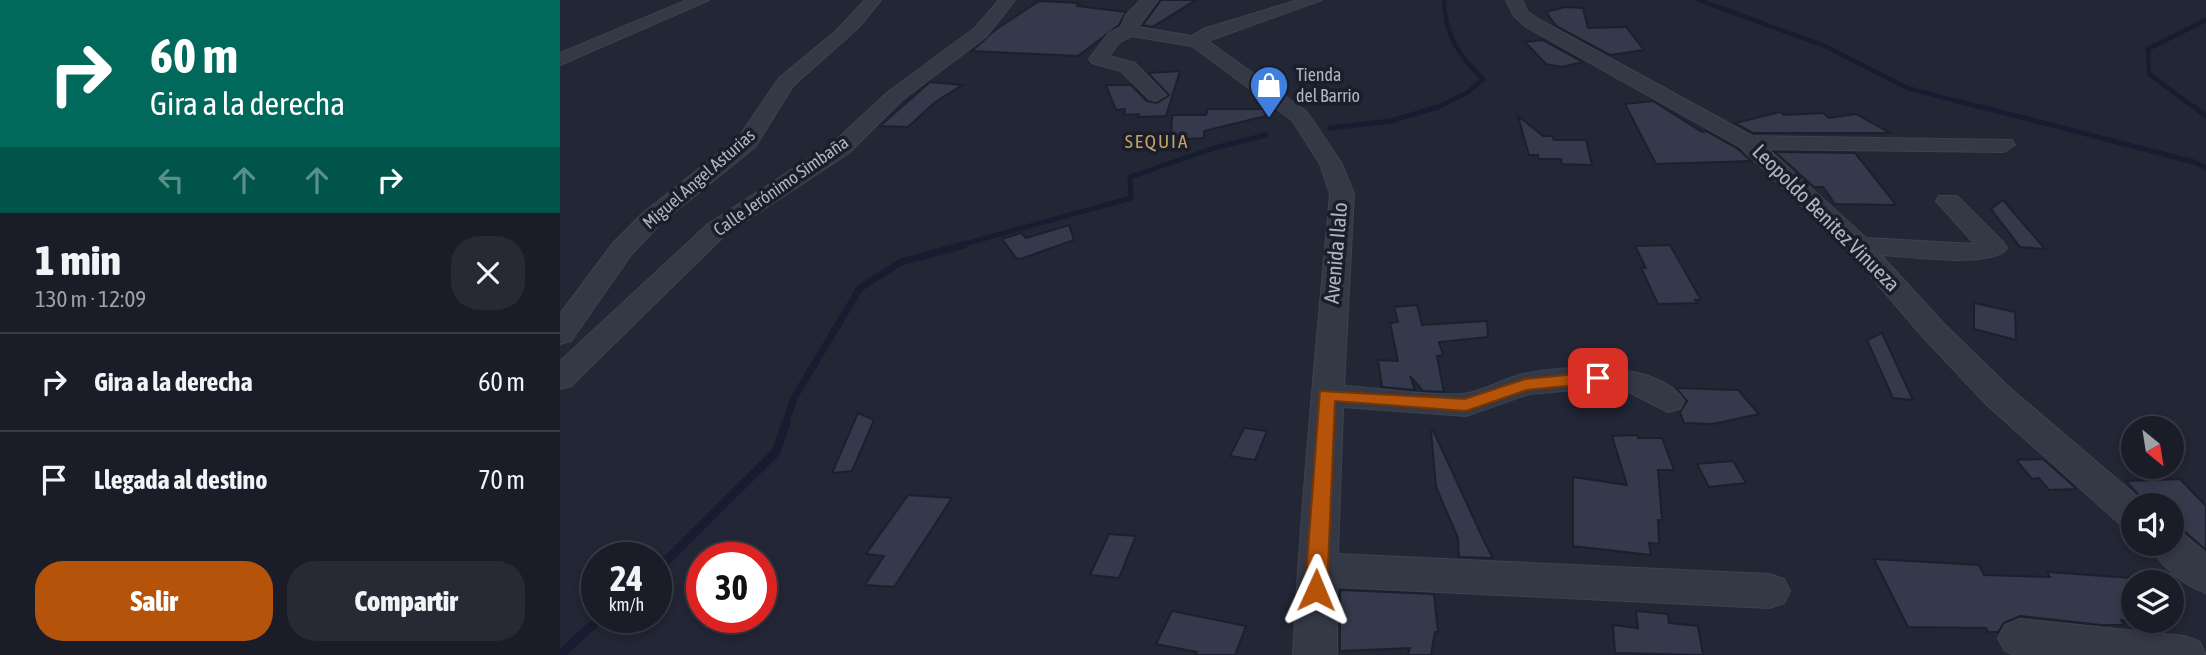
<!DOCTYPE html>
<html lang="es">
<head>
<meta charset="utf-8">
<style>
  body { margin:0; font-family:"Asap Condensed",sans-serif; background:#272934; color:#f1f3f6; height:100vh; display:flex; flex-direction:column; font-size:26px; white-space:nowrap }
  * { box-sizing:border-box; margin:0 }
  p { font-size:23px; color:#9fa1a8 }
  .icon { flex:none; width:38px; height:38px; fill:none; stroke:currentColor; stroke-width:2; stroke-linecap:round; stroke-linejoin:round }
  .map { position:relative; flex:1; overflow:hidden }
  .side { display:flex; flex-direction:column; background:#1a1c28; width:560px }
  .side>* { flex:none }
  .guide { background:#00695c; color:#fff; overflow:hidden }
  .needle { width:46px; rotate:150deg }
  .fabs { position:absolute; left:1561px; top:416px; display:grid; gap:14px }
  .fabs a { display:grid; place-items:center; width:63px; height:63px; border-radius:50%; background:#1a1c28; box-shadow:0 4px 10px #0003,0 0 0 2px #383a45; font-size:35px }
  .speed { position:absolute; left:21px; top:542px; display:flex; gap:14px; font-size:35px; font-weight:700; text-align:center }
  .speed>* { display:grid; place-content:center; width:91px; height:91px; border-radius:50%; background:#1a1c28; box-shadow:0 4px 10px #0003,0 0 0 2px #383a45; line-height:1 }
  .speed small { font-size:18px; font-weight:400 }
  .speed .limit { border:10px solid #d22; background:#fff; color:#111 }
  .pin { position:absolute; display:grid; place-items:center; width:60px; height:60px; color:#fff; margin:-30px; border-radius:14px; box-shadow:0 4px 10px #0006 }
  .me { position:absolute; width:77px; margin:-38px; rotate:1deg; stroke-linejoin:round; filter:drop-shadow(0 0 5px #0008) }
  .turn { display:flex; align-items:center; gap:24px; height:147px; padding:0 35px; font-size:32px }
  .turn .icon { width:91px; height:91px; stroke-width:2.5 }
  .turn b { display:block; font-size:49px; line-height:60px }
  .lanes { display:flex; align-items:center; height:66px; padding:0 35px; background:#0003; justify-content:center; gap:35px; direction:ltr }
  .lanes .off { opacity:.35 }
  .round { display:grid; place-items:center; flex:none; width:74px; height:74px; border-radius:28px; background:#272934 }
  .headline { display:flex; align-items:center; justify-content:space-between; height:119px; padding:0 35px }
  h1 { font-size:42px; font-weight:800; line-height:52px }
  .action { display:flex; gap:14px; margin-top:auto; padding:14px 35px }
  .action a { flex:1; height:80px; border-radius:28px; background:#b45309; color:#fff; font-size:28px; font-weight:800; line-height:80px; text-align:center }
  .action a+a { background:#272934; color:#f1f3f6 }
  ul { padding:0; list-style:none }
  li { display:flex; align-items:center; gap:21px; height:98px; padding:0 35px; border-top:2px solid #383a45 }
  li div { flex:1 }
  li b { display:block; font-size:26px }
  li em { font-style:normal }
  main { display:flex; flex:1; min-height:0 }
  .map>svg:first-child { display:block }
</style>
</head>
<body>
<main>
<section class="side">
<div class="guide">
<div class="turn"><svg class="icon" aria-label="right" viewBox="0 0 24 24"><path d="M7 20v-9h11M14 6l5 5-5 5"/></svg><div><b>60 m</b>Gira a la derecha</div></div>
<div class="lanes"><svg class="icon off" aria-label="left" viewBox="0 0 24 24"><path d="M17 20v-9H6M10 6l-5 5 5 5"/></svg><svg class="icon off" aria-label="ahead" viewBox="0 0 24 24"><path d="M12 20V5M6 11l6-6 6 6"/></svg><svg class="icon off" aria-label="ahead" viewBox="0 0 24 24"><path d="M12 20V5M6 11l6-6 6 6"/></svg><svg class="icon" aria-label="right" viewBox="0 0 24 24"><path d="M7 20v-9h11M14 6l5 5-5 5"/></svg></div>
</div>
<div class="headline"><div><h1>1 min</h1><p>130 m · 12:09</p></div><a class="round"><svg class="icon" aria-label="close" viewBox="0 0 24 24"><path d="M6 6l12 12M18 6L6 18"/></svg></a></div>
<ul>
<li><svg class="icon" aria-label="right" viewBox="0 0 24 24"><path d="M7 20v-9h11M14 6l5 5-5 5"/></svg><div><b>Gira a la derecha</b></div><em>60 m</em></li>
<li><svg class="icon" aria-label="arrive" viewBox="0 0 24 24"><path d="M6 21V4h12l-3 4 3 4H6"/></svg><div><b>Llegada al destino</b></div><em>70 m</em></li>
</ul>
<div class="action"><a>Salir</a><a>Compartir</a></div>
</section>
<div class="map">
<svg width="1646" height="655" viewBox="0 0 1646 655">
  <rect width="100%" height="100%" fill="#222635"/>
  <g fill="none" stroke-linecap="round" stroke-linejoin="round">
    <g stroke="#161d31" stroke-width="4.5">
      <polyline points="1139,0 1265,46 1347,88 1424,108"/>
      <path d="M 877,108 L 908,92 L 923,79 C 898,55 885,35 884,0"/>
      <polyline points="1635,108 1589,74 1588,49 1646,20"/>
    </g>
    <g stroke="#161d31" stroke-width="5">
      <polyline points="1418,106 1634,162 1646,168"/>
      <polyline points="1633,106 1646,116"/>
      <polyline points="770,128 831,121 881,106"/>
      <polyline points="397,246 571,198 570,177 654,148 706,135"/>
    </g>
    <polyline stroke="#161d31" stroke-width="7" points="225,425 234,398 300,288 341,262 404,245"/>
    <g stroke="#161d31" stroke-width="9">
      <polyline points="96,571 216,452 226,423"/>
      <polyline points="0,655 40,618"/>
    </g>
  </g>
  <g fill="#343a4b" stroke="#1c202c" stroke-width="2">
    <polygon points="601,0 636,0 592,27 583,25"/>
    <polygon points="479,1 519,3 517,6 566,12 559,25 518,56 412,51 435,30"/>
    <polygon points="1005,7 1023,8 1028,28 1066,27 1084,50 1050,55 996,26 986,12"/>
    <polygon points="983,40 1023,62 1002,67 986,64 965,42"/>
    <polygon points="620,71 606,116 578,117 579,114 564,115 565,109 556,110 546,85 571,85 587,101 597,103 609,95 588,73"/>
    <polygon points="370,82 402,85 374,103 348,127 320,126"/>
    <polygon points="1093,101 1142,132 1146,131 1178,149 1191,161 1096,164 1065,104"/>
    <polygon points="648,109 705,109 706,116 644,131 644,138 611,140 612,115 646,115"/>
    <polygon points="1220,112 1224,115 1263,113 1269,118 1296,114 1330,133 1193,133 1175,123"/>
    <polygon points="958,116 983,136 992,136 994,140 1026,140 1032,165 1002,164 1001,159 979,159 978,155 969,155"/>
    <polygon points="1215,152 1295,153 1336,205 1275,204 1263,187 1254,187"/>
    <polygon points="1443,200 1485,249 1460,247 1431,209"/>
    <polygon points="509,225 514,240 463,258 457,259 442,239 461,233 466,238"/>
    <polygon points="1110,245 1141,300 1135,300 1137,303 1098,304 1081,268 1086,268 1075,246"/>
    <polygon points="1414,303 1455,312 1456,340 1414,329"/>
    <polygon points="857,305 862,325 927,321 928,337 879,342 883,355 877,356 884,392 863,391 850,376 855,390 822,387 818,360 838,361 830,323 838,322 834,307"/>
    <polygon points="1322,333 1353,400 1333,398 1307,340"/>
    <polygon points="1116,388 1178,390 1199,414 1153,424 1124,423 1120,412 1127,401"/>
    <polygon points="298,413 314,420 292,471 272,473"/>
    <polygon points="684,428 707,431 695,460 670,456"/>
    <polygon points="873,430 925,543 933,558 899,557 898,538 876,487 871,431"/>
    <polygon points="1077,435 1078,438 1102,438 1114,470 1098,470 1102,520 1098,520 1099,544 1089,543 1091,555 1013,546 1013,477 1067,485 1052,436"/>
    <polygon points="1483,459 1516,488 1516,489 1489,490 1479,478 1472,479 1456,460"/>
    <polygon points="1173,461 1186,483 1149,487 1137,464"/>
    <polygon points="1620,479 1646,506 1646,550 1624,531 1612,528 1612,506 1589,506 1566,481"/>
    <polygon points="348,495 392,498 334,587 305,585 324,556 306,554"/>
    <polygon points="549,534 576,536 559,578 530,575"/>
    <polygon points="1314,559 1419,565 1424,575 1490,577 1487,572 1573,578 1573,621 1561,620 1564,625 1541,625 1460,616 1444,623 1438,632 1428,632 1426,628 1348,627"/>
    <polygon points="780,590 874,594 878,632 875,632 871,655 848,655 850,648 780,651"/>
    <polygon points="612,611 686,626 675,655 635,655 637,652 596,644"/>
    <polygon points="1076,611 1108,614 1109,623 1138,626 1143,655 1055,653 1053,625 1078,628"/>
  </g>
  <g fill="none" stroke-linecap="round" stroke-linejoin="round">
    <g stroke="#3e424f" stroke-width="2">
      <g id="minor">
        <polygon points="127,0 149,0 0,65 0,53"/>
        <polygon points="305,0 321,0 299,27 233,86 195,147 101,223 71,255 11,341 0,344 0,314 53,243 83,213 179,137 219,78 277,30"/>
        <polygon points="439,0 455,0 427,36 342,100 289,153 166,234 11,386 0,389 0,361 148,224 273,143 328,92 415,28"/>
        <path d="M 581,0 L 598,0 L 578,27 L 632,36 L 643,29 L 738,0 L 762,0 L 648,41 L 747,112 L 782,164 L 794,194 L 784,386 C 823,388 864,396 902,394 C 922,393 943,378 963,374 C 1004,365 1099,360 1124,401 L 1120,409 L 1108,412 L 1071,393 L 1038,388 L 969,394 L 906,416 L 783,407 L 778,554 L 1209,574 L 1224,579 L 1230,591 L 1224,603 L 1209,608 L 777,587 L 777,655 L 733,655 C 741,501 756,349 770,194 L 760,164 L 732,120 L 632,46 L 571,36 L 560,42 L 549,56 L 575,63 L 606,95 L 596,101 L 589,99 L 561,71 L 532,63 L 529,59 L 548,34 L 561,27 L 566,15 Z"/>
        <path d="M 946,0 L 962,0 L 967,11 L 978,19 L 1192,136 L 1452,140 L 1455,145 L 1444,152 L 1208,149 L 1306,238 L 1415,244 L 1376,201 L 1379,196 L 1397,196 L 1443,242 L 1447,248 C 1433,269 1347,256 1321,255 L 1385,325 L 1451,389 L 1586,504 L 1573,506 L 1573,528 L 1560,524 L 1427,405 L 1363,337 L 1290,252 L 1180,147 L 966,27 L 954,16 Z"/>
        <path d="M 1612,530 L 1622,533 L 1646,553 L 1646,593 C 1624,585 1599,565 1589,544 L 1612,544 Z"/>
        <polygon points="1460,619 1624,636 1639,641 1646,655 1455,655 1445,651 1438,638 1445,625"/>
      </g>
    </g>
    <use href="#minor" fill="#353946" fill-rule="evenodd"/>
  </g>
  <polygon fill="#b45309" stroke="#753606" stroke-width="2" points="1038,372 1047,378 1044,382 967,390 906,411 775,401 767,590 763,596 756,599 748,596 745,590 760,391 905,399 965,379"/>
  <defs>
    <g id="shop-pin" transform="scale(2.0125)"><path d="M0 17L-7.5 6A9.5 9.5 0 1 1 7.5 6Z" fill="#3f7fe0" stroke="#1a1e2a"/><path d="M-5-2.5h2.3a2.7 3.5 0 0 1 5.4 0H5L5.5 6h-11ZM-1.5-2.5h3a1.5 2.3 0 0 0-3 0Z" fill="#fff"/></g>
  </defs>
  <g fill-rule="evenodd">
    <use href="#shop-pin" x="709" y="85"/>
  </g>
  <g text-anchor="middle" stroke-width="7" stroke-linejoin="round" paint-order="stroke">
    <g font-size="18" fill="#afb3c2" stroke="#1a1e2a" text-anchor="start">
      <text x="736" y="81">Tienda<tspan x="736" dy="21">del Barrio</tspan></text>
    </g>
    <g font-size="18" fill="#afb3c2" stroke="#1a1e2a">
      <text transform="translate(139 179) rotate(-41)" y="6">Miguel Angel Asturias</text>
      <text transform="translate(221 186) rotate(-35)" y="6">Calle Jerónimo Simbaña</text>
    </g>
    <g font-size="19" letter-spacing="2" fill="#c8a264" stroke="#1a1e2a">
      <text x="597" y="148">SEQUIA</text>
    </g>
    <g font-size="21" fill="#afb3c2" stroke="#1a1e2a">
      <text transform="translate(1266 218) rotate(45)" y="7">Leopoldo Benitez Vinueza</text>
      <text transform="translate(776 253) rotate(-85)" y="7">Avenida Ilalo</text>
    </g>
  </g>
</svg>
<div class="fabs">
<a><svg class="needle" viewBox="-14 -14 28 28"><path d="M0-13l5 13h-10z" fill="#e53935"/><path d="M0 13l5-13h-10z" fill="#9fa1a8"/></svg></a>
<a><svg class="icon" aria-label="sound" viewBox="0 0 24 24"><path d="M4 9h4l5-4v14l-5-4H4zM17 9q2 3 0 6"/></svg></a>
<a><svg class="icon" aria-label="layers" viewBox="0 0 24 24"><path d="M12 4l9 5-9 5-9-5zM3 14l9 5 9-5"/></svg></a>
</div>
<div class="speed"><div>24<small>km/h</small></div><div class="limit">30</div></div>
<div class="pin" style="left:1038px;top:378px;background:#d93025"><svg class="icon" aria-label="arrive" viewBox="0 0 24 24"><path d="M6 21V4h12l-3 4 3 4H6"/></svg></div>
<svg class="me" style="left:756px;top:590px" viewBox="-20 -20 40 40"><path d="M0-17L14 15 0 8-14 15z" fill="#b45309" stroke="#fff" stroke-width="4"/></svg>
</div>
</main>
</body>
</html>
